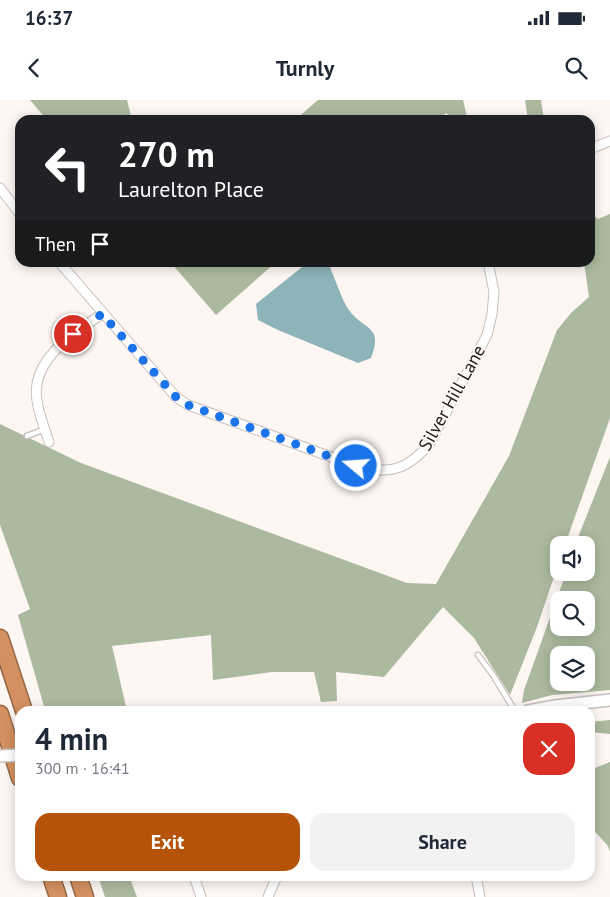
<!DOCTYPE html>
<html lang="en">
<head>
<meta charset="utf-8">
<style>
  body { margin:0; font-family:"PT Sans",sans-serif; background:#f2f2f3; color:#1f2937; height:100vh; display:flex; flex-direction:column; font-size:19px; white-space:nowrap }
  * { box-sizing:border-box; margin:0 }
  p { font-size:16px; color:#747a83 }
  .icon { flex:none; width:28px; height:28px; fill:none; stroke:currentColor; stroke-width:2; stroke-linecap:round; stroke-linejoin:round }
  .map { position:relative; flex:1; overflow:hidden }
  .panel { position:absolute; left:15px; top:606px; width:580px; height:175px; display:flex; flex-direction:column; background:#fff; border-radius:15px; box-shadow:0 2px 12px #0003 }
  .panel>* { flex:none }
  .banner { position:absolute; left:15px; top:15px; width:580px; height:152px; border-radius:15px; box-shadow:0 2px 12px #0003; background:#202124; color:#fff; overflow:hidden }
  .fabs { position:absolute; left:550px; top:436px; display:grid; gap:10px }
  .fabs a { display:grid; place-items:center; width:45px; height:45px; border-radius:10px; background:#fff; box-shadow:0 2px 12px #0003; font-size:25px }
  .pin { position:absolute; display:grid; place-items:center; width:42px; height:42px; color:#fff; margin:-21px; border:2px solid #fff; border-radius:50%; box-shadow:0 1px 5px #0007 }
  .me { position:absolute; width:55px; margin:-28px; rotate:288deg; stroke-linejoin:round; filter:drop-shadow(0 0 4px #0008) }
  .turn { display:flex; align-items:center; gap:18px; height:105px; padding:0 20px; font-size:22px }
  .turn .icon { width:65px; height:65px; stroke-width:2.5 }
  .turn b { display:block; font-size:35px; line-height:42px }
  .then { display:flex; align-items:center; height:48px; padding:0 20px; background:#0003; gap:10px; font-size:19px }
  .round { display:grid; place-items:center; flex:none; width:52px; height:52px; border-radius:15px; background:#f2f2f3 }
  .overview { display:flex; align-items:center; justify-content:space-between; height:85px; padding:0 20px }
  h1 { font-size:30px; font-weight:800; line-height:38px }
  .action { display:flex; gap:10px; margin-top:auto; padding:10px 20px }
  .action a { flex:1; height:58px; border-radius:15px; background:#b45309; color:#fff; font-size:20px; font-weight:800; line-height:58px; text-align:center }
  .action a+a { background:#f2f2f3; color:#1f2937 }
  .status { display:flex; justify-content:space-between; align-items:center; height:35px; padding:0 25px; background:#fff; direction:ltr }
  .status svg { height:14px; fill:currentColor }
  header { display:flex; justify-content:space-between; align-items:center; height:65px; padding:0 20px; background:#fff; font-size:22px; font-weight:800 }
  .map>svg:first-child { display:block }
</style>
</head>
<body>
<div class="status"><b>16:37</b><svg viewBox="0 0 49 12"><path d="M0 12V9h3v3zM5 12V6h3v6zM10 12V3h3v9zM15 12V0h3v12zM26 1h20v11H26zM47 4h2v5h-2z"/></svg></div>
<header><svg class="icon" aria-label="back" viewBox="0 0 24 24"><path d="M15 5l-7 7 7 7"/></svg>Turnly<svg class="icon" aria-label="search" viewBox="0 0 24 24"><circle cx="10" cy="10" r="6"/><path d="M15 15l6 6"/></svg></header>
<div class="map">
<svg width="610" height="797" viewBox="0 0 610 797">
  <rect width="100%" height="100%" fill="#fdf6f3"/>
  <g fill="#abba9e" fill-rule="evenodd">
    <polygon points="30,0 127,0 132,20 47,20"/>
    <polygon points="318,0 463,0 467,17 473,20 456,20 446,13 438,20 295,20"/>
    <polygon points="525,0 541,0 544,20 528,20"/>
    <polygon points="590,112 598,119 610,114 610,318 565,445 559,445 559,462 537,527 510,595 474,538 443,507 384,577 336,572 337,601 321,602 314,572 272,572 213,580 211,535 112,546 127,611 45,610 18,515 30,509 0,425 0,324 81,363 407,483 436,484 509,356 557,230 572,212 589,197 584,163 590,162 590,141 593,138 590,128"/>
    <polygon points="219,163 220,164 275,163 216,215 171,163"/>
    <path d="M 610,357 L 610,590 L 552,595 L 522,603 L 524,590 L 566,473 L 586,472 L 586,445 L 575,445 ZM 559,500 L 586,500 L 586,528 L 559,528 ZM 559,555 L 586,555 L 586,582 L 559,582 Z"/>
    <polygon points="610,620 610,639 610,634 590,632 590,622"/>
    <polygon points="610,662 610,752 608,746 590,726 590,670"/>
    <polygon points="98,776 127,776 131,781 137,797 105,797"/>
  </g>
  <path fill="#8db4b9" d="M 307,163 L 328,163 C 334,175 342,201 349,210 C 364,231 384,225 371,258 L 358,263 L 278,230 L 258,220 L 256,204 Z"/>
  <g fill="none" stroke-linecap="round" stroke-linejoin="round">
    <g stroke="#c6bfbc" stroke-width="7">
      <g id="service">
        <polyline points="27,336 45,329"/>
        <polyline points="478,555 493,575 515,611"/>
      </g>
    </g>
    <g stroke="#c6bfbc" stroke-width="11">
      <g id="minor">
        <polyline points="590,49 610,41"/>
        <polyline points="0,88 20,114"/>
        <path d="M 59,162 L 176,297 L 188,305 L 345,362 C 383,374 403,376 430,343 L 487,235 L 492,214 L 494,192 L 488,162"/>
        <path d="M 49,342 C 45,329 39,315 37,301 C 30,260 73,234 102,214"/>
        <polyline points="194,776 201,797"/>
        <polyline points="476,776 480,797"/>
        <polyline points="268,797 277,776"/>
      </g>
    </g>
    <g stroke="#c6bfbc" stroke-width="14">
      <polyline id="tertiary" points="528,611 555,606 610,600"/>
    </g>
    <g stroke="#946748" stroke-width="19">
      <g id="motorway">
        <polyline points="0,538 24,611"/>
        <polyline points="0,614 20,678"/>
        <polyline points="51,776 58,797"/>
        <polyline points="78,776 85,797"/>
      </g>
    </g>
    <use href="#service" stroke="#fff" stroke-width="4.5"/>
    <use href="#minor" stroke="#fff" stroke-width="9"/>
    <use href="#tertiary" stroke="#fff" stroke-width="11"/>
    <use href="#motorway" stroke="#d49060" stroke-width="16"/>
    <g stroke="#c6bfbc" stroke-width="14" stroke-linecap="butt">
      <polyline id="tertiary-bridge" points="0,656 20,655"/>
    </g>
    <use href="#tertiary-bridge" stroke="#fff" stroke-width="11"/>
  </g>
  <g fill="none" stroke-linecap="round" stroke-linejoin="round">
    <polyline stroke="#1a73e8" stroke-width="9" stroke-dasharray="0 16.2" points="73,234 102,214 176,297 188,305 356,366"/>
  </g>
  <g text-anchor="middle" stroke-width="4" stroke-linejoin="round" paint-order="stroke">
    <g font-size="18" fill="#1e1c1b" stroke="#fdf6f3">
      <text transform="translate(452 298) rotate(-61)" y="6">Silver Hill Lane</text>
    </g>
  </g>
</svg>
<div class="fabs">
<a><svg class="icon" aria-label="sound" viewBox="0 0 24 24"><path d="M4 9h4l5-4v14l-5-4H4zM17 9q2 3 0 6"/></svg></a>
<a><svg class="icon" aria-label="search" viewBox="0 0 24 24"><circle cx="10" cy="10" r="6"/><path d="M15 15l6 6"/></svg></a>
<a><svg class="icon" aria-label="layers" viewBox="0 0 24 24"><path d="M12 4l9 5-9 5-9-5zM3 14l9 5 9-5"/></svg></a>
</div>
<div class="pin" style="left:73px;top:234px;background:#d93025"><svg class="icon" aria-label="arrive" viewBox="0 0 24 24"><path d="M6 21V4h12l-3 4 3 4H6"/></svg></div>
<svg class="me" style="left:356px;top:366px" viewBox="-20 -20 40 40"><circle r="17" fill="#1a73e8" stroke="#fff" stroke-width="3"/><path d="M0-11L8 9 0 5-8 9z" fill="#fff"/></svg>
<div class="banner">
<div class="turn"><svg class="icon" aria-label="left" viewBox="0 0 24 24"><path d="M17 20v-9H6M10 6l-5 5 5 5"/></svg><div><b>270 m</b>Laurelton Place</div></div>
<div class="then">Then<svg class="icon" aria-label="arrive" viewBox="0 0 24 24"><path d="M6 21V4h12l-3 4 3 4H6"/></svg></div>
</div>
<section class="panel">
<div class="overview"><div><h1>4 min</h1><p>300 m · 16:41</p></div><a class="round" style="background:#d93025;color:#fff"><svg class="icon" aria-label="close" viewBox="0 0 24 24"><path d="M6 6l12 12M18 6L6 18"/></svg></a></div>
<div class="action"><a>Exit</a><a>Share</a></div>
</section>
</div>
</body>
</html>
